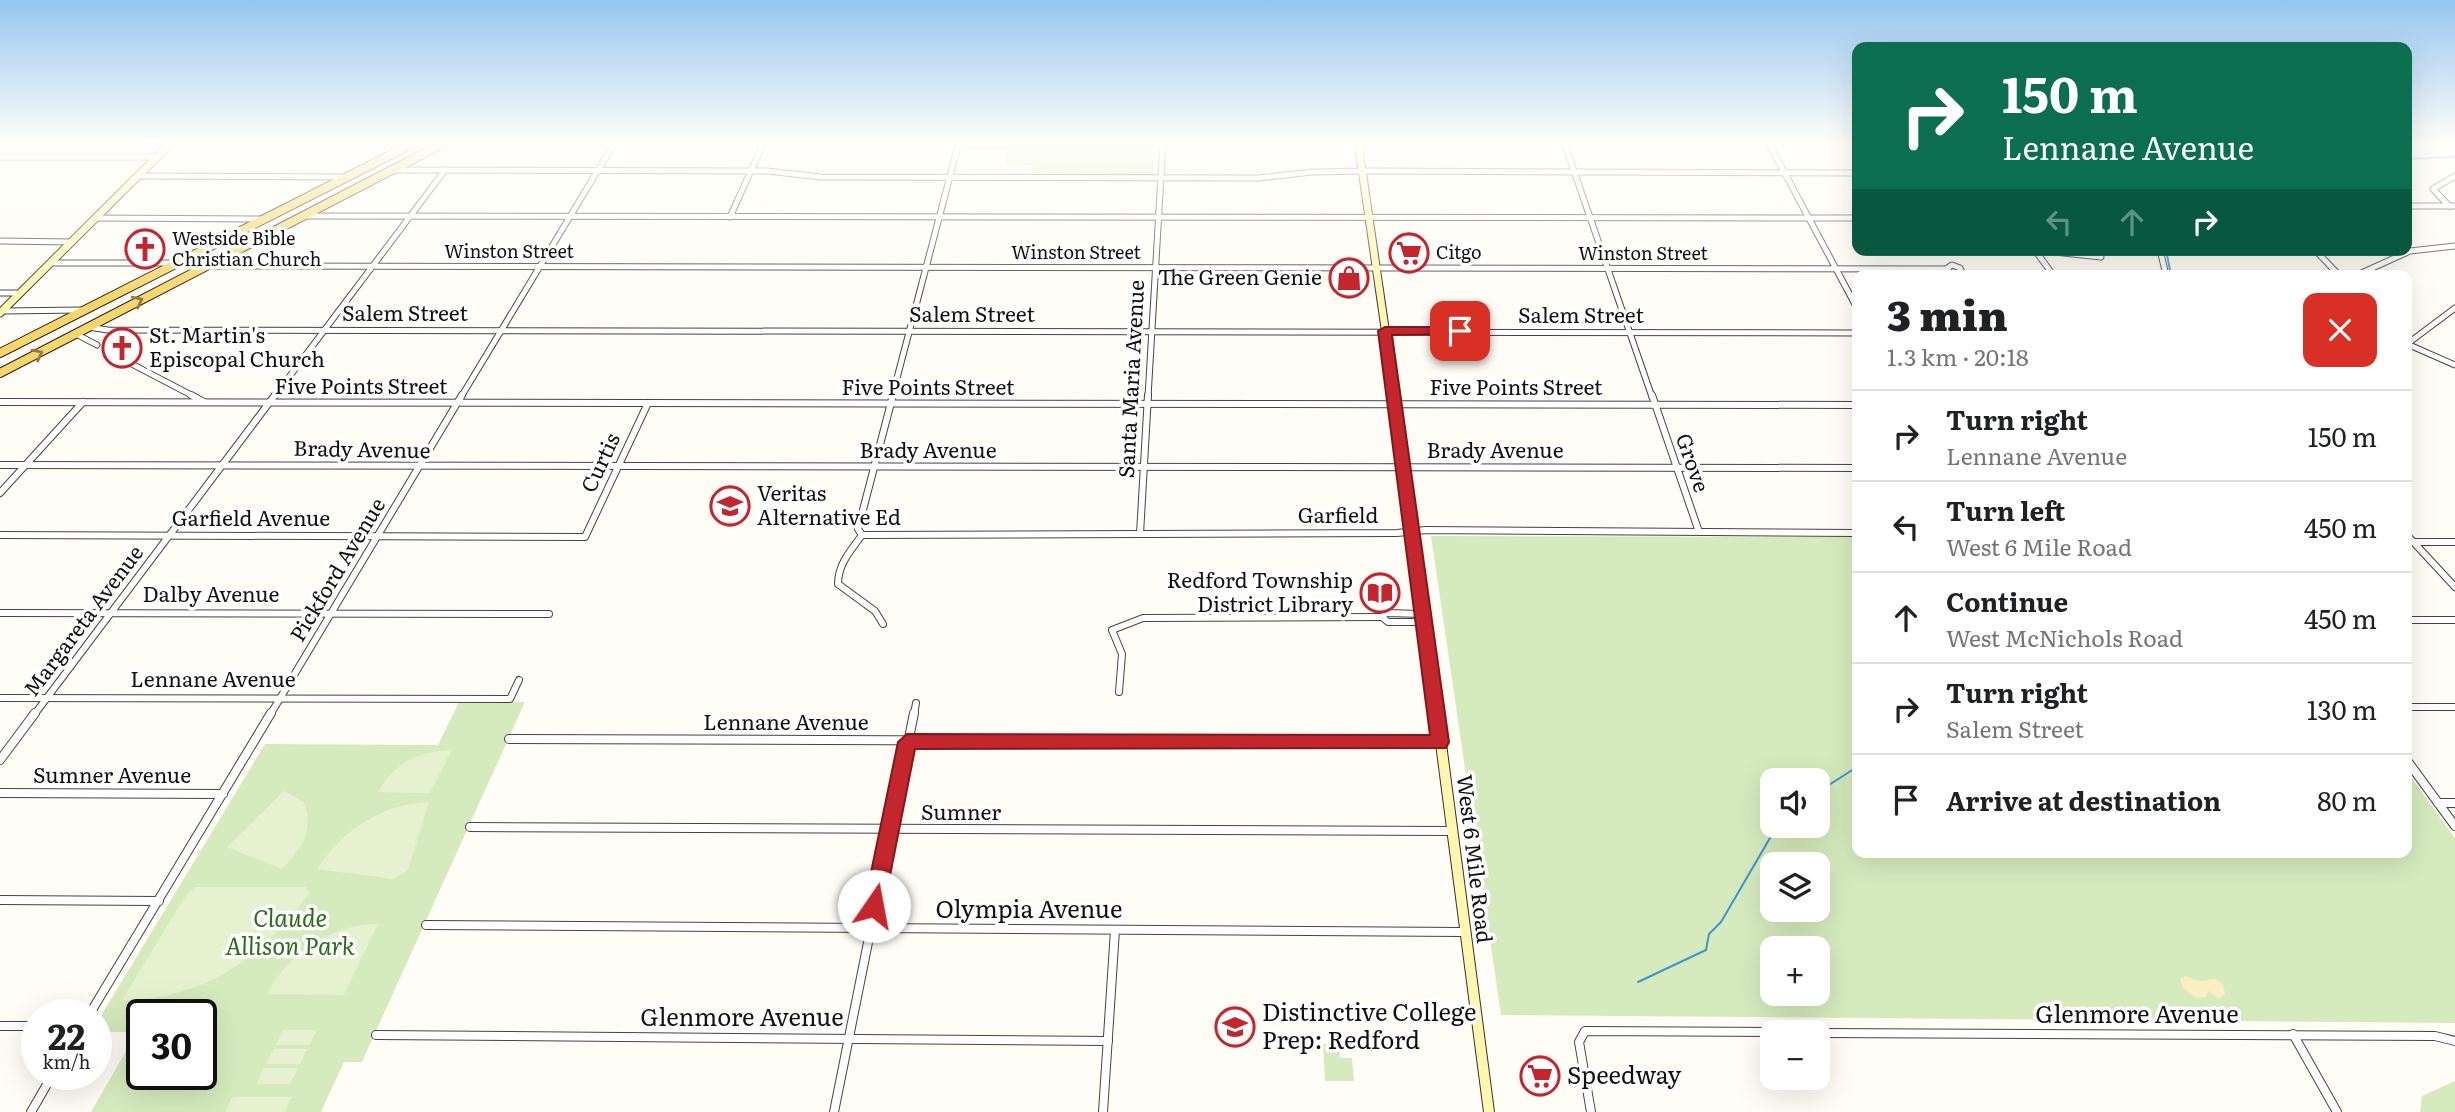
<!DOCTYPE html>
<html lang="en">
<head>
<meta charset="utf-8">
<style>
  body { margin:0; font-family:Literata,serif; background:#f2f2f2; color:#202124; height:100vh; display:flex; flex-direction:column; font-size:26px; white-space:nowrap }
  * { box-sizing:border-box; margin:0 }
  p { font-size:23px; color:#757577 }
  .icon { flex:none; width:38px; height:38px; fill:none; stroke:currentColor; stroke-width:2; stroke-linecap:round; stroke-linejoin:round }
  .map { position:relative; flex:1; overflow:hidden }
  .side { position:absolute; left:1852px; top:270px; width:560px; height:588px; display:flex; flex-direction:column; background:#fff; border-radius:14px; box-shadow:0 7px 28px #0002 }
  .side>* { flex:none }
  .guide { position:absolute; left:1852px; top:42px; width:560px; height:214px; border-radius:14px; box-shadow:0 7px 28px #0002; background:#0b6e4f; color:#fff; overflow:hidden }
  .tools { position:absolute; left:1760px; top:768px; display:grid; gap:14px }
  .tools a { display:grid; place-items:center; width:70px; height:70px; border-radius:14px; background:#fff; box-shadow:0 7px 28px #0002; font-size:35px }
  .speed { position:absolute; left:21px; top:999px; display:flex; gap:14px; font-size:35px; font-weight:700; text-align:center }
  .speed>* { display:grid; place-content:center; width:91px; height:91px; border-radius:50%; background:#fff; box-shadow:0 7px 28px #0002; line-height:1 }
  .speed small { font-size:18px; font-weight:400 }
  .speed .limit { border:4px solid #111; border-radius:10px; background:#fff; color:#111 }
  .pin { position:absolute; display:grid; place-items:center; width:60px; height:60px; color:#fff; margin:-30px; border-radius:14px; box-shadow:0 4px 10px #0006 }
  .me { position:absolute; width:77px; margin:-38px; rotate:12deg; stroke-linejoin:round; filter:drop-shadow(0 0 5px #0008) }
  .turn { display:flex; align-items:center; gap:24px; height:147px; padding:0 35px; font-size:32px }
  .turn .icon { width:91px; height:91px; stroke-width:2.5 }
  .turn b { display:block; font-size:49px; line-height:60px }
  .lanes { display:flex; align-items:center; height:66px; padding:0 35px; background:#0003; justify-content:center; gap:35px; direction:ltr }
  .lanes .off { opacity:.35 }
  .round { display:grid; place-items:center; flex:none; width:74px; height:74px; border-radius:14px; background:#f2f2f2 }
  .overview { display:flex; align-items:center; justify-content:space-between; height:119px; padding:0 35px }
  h1 { font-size:42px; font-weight:800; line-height:52px }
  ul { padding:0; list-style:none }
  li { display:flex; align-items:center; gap:21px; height:91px; padding:0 35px; border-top:2px solid #e0e0e0 }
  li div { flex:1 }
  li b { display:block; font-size:26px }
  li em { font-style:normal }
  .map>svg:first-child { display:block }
</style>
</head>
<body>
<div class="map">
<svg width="2455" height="1112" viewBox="0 0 2455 1112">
  <rect width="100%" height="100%" fill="#fffdf5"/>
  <g fill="#d5ebbd" fill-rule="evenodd">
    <polygon points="965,142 1155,142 1153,174 1032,174 1033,165 1005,165 1008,150 963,150"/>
    <path d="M 1431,536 L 1857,537 L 1857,852 L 2406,852 L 2406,770 L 2455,838 L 2455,1023 L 1501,1015 ZM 1773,780 L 1818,780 L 1818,826 L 1773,826 ZM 1773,864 L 1818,864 L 1818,910 L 1773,910 ZM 1773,948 L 1818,948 L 1818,994 L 1773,994 Z"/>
    <path d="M 459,702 L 525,702 L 362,1062 L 344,1062 L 321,1112 L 91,1112 L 137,1032 L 96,1032 L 96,1024 L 265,744 L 438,745 ZM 142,1015 L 201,1015 L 201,1074 L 142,1074 Z"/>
    <polygon points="1323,1044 1339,1044 1340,1058 1352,1058 1354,1081 1325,1081"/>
    <polygon points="2455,1081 2455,1112 2420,1112 2422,1096"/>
  </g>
  <polygon fill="#fbeec1" points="2185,976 2199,981 2216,979 2223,984 2225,994 2219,999 2208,991 2206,997 2196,998 2183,988 2180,979"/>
  <g fill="#e6f2cf">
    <path d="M 452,750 L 430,793 L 378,792 C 394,763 419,751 452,750 Z"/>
    <path d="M 284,791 L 304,802 C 315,829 300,850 282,869 L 227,847 Z"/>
    <path d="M 429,802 L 408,870 L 393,879 L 317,869 C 342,830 382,804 429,802 Z"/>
    <path d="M 196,887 L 306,887 L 309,893 C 264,958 202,1000 122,1000 L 188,892 Z"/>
    <path d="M 378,924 L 344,995 L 267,994 C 289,952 330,925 378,924 Z"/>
    <polygon points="283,1030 317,1030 309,1045 276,1045"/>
    <polygon points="274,1049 307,1049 300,1064 266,1064"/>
    <polygon points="264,1068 298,1068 290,1084 256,1084"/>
    <polygon points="232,1097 292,1097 285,1112 225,1112"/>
  </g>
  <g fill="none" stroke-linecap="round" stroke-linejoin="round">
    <g stroke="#3f96cf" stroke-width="2">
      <polyline points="2407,159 2455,157"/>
      <polyline points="2166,250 2171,275"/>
      <polyline points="1818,792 1857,767"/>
      <polyline points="1638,982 1706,950 1709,934 1721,922 1777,826"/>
    </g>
    <g stroke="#444" stroke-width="7">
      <g id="minor-far2">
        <polyline points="1564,142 1652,397"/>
        <polyline points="1768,142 1857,308"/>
        <polyline points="0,157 158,157"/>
        <polyline points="394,170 767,171 821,177 1258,178 1312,172 1369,171 1857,173"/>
        <polyline points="139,176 344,177"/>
        <polyline points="2406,206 2455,206"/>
        <polyline points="2449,206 2433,189 2455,176"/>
        <polyline points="305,216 1857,218"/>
        <polyline points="730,217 764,142"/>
        <polyline points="96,218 263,219"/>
        <polyline points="0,241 72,242"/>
        <polyline points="2035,250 2101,257"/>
        <polyline points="2035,250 2053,275"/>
        <polyline points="2160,250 2166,275"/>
        <polyline points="2315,250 2339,275"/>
        <polyline points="51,263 176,263"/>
        <polygon points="1952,265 1960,268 1962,272 1953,274 1946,269"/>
        <polyline points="209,266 1946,269"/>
        <polyline points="2357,275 2410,251 2455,246"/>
        <polyline points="0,293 21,293"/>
        <polyline points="2455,308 2407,344 2455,365"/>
        <polyline points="3,311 81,310"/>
        <polyline points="88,327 108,330 1857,333"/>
        <polyline points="76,334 97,345"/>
        <polyline points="128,362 195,397"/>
        <polyline points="274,397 445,170"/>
        <polyline points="461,397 615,142"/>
        <polyline points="892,397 959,142"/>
        <polyline points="1148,397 1163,142"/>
      </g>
    </g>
    <g stroke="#444" stroke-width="8">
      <g id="minor-far1">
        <polyline points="191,395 204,402"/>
        <polyline points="1652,395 1699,532"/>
        <polyline points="0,402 1857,405"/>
        <polyline points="0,465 1857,468"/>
        <polyline points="0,493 83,402"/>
        <polyline points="1140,534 1148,395"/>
        <polyline points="2406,534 2455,587"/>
        <polyline points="0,535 585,537 648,403"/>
        <polyline points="862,535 1397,533 1426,530 1857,533"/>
        <polyline points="862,535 858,529 893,395"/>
        <path d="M 862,535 C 851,550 838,564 838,584 L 875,611 L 883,624"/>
        <polyline points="2406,542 2455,542"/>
        <polyline points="0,613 549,614"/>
        <polyline points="1423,614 1386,613 1382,617 1388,622 1424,622"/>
        <polyline points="2406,620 2455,620"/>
        <polyline points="1119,692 1122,654 1112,630 1143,618 1382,617"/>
        <polyline points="0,698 510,699 519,680"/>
        <polyline points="2406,707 2455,707"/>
        <polyline points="34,715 275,395"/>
        <polyline points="270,715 462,395"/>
        <polyline points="914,715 916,703"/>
      </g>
    </g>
    <g stroke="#444" stroke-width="10">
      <g id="minor">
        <polyline points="509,739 1440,742"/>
        <polyline points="2406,759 2455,826"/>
        <polyline points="0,760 35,713"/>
        <polyline points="0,793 223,794"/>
        <polyline points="2438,803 2455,803"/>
        <polyline points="470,827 1451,831"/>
        <polyline points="0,900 159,901"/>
        <polyline points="426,925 1464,932"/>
        <polyline points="89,1015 271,713"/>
        <polyline points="0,1026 37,1026"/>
        <polyline points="1818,1033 2435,1036 2455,1041"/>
        <polyline points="2293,1034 2337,1112"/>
        <polyline points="376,1035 1108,1041"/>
        <polyline points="31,1112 53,1074"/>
        <polyline points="834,1112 914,713"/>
        <polyline points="1103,1112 1115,930"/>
        <polyline points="1591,1112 1579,1042 1585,1031 1782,1032"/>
      </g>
    </g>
    <g stroke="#333" stroke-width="9">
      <g id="secondary-far2">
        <polyline points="1358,142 1395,397"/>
        <polyline points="0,313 172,142"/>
      </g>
    </g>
    <g stroke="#333" stroke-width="10">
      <polyline id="secondary-far1" points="1395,395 1437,715"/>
    </g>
    <g stroke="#333" stroke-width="12">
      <polyline id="secondary" points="1437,713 1489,1112"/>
    </g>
    <g stroke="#222" stroke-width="10">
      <g id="primary">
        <polyline points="0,353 416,142"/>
        <polyline points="0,373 446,142"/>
      </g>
    </g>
    <use href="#minor-far2" stroke="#fff" stroke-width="5"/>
    <use href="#minor-far1" stroke="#fff" stroke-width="6"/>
    <use href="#minor" stroke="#fff" stroke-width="8"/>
    <use href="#secondary-far2" stroke="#fff6b0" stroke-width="7"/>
    <use href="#secondary-far1" stroke="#fff6b0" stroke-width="9"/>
    <use href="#secondary" stroke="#fff6b0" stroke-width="10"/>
    <use href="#primary" stroke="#f9d66b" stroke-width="8"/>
  </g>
  <defs><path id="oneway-chevron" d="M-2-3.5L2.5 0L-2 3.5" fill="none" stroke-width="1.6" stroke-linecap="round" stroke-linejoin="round" transform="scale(1.75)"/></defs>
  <g stroke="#917d42">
    <use href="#oneway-chevron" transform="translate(138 301) rotate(-27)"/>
    <use href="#oneway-chevron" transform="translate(38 354) rotate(-27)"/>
  </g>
  <linearGradient id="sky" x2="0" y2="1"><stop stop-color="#95c6ee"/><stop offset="0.48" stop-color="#fffefa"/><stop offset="1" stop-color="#fffefa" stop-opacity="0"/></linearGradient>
  <rect width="2455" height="298" fill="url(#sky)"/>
  <polygon fill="#c4262e" stroke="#7f191e" stroke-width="2" points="1460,327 1467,331 1465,334 1392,335 1449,742 1446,748 915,749 884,906 881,912 874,915 867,912 864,906 898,742 907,734 1430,735 1378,331 1385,327"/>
  <defs>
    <g id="church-ring" transform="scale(2.0125)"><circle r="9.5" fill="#fff" stroke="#c4262e" stroke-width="1.5"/><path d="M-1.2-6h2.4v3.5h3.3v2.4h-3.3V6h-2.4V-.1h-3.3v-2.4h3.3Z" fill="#c4262e"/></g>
    <g id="supermarket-ring" transform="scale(2.0125)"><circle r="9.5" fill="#fff" stroke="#c4262e" stroke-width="1.5"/><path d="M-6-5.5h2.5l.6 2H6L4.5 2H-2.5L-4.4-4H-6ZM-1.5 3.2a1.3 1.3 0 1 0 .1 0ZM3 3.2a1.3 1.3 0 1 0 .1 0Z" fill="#c4262e"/></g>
    <g id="shop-ring" transform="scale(2.0125)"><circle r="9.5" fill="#fff" stroke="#c4262e" stroke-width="1.5"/><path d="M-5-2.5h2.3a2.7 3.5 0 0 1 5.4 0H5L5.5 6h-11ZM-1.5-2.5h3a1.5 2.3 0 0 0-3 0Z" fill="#c4262e"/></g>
    <g id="school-ring" transform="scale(2.0125)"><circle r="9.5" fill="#fff" stroke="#c4262e" stroke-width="1.5"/><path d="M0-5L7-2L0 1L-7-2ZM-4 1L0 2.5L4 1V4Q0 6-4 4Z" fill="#c4262e"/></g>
    <g id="library-ring" transform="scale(2.0125)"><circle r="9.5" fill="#fff" stroke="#c4262e" stroke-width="1.5"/><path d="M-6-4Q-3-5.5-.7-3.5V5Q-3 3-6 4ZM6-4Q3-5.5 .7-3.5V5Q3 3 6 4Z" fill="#c4262e"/></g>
  </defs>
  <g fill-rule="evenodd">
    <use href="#church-ring" x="145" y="249"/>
    <use href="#supermarket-ring" x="1409" y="253"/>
    <use href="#shop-ring" x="1349" y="278"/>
    <use href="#church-ring" x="122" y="348"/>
    <use href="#school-ring" x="730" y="506"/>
    <use href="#library-ring" x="1380" y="593"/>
    <use href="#school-ring" x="1235" y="1027"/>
    <use href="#supermarket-ring" x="1540" y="1076"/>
  </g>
  <g text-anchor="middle" stroke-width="7" stroke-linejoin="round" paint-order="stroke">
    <g font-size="18" fill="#111" stroke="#fff" text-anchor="start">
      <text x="172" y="245">Westside Bible<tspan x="172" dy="21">Christian Church</tspan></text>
      <text x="1436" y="259">Citgo</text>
    </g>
    <g font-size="18" fill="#111" stroke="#fff">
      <text x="509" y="258">Winston Street</text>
      <text x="1076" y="259">Winston Street</text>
      <text x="1643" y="260">Winston Street</text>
    </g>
    <g font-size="21" fill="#111" stroke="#fff" text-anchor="end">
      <text x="1322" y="285">The Green Genie</text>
      <text x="149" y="343" text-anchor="start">St. Martin's<tspan x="149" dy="24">Episcopal Church</tspan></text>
      <text x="757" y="501" text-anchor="start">Veritas<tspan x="757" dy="24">Alternative Ed</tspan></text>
      <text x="1353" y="588">Redford Township<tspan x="1353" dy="24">District Library</tspan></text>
    </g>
    <g font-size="21" fill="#111" stroke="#fff">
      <text x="405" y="321">Salem Street</text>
      <text x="972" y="322">Salem Street</text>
      <text x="1581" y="323">Salem Street</text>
      <text transform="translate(1132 379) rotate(-87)" y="7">Santa Maria Avenue</text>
      <text x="361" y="394">Five Points Street</text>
      <text x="928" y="395">Five Points Street</text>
      <text x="1516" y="395">Five Points Street</text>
      <text transform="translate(362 450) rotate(1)" y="7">Brady Avenue</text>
      <text x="928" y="458">Brady Avenue</text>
      <text x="1495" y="458">Brady Avenue</text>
      <text transform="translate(601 463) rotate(-65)" y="7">Curtis</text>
      <text transform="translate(1692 463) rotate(71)" y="7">Grove</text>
      <text x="1338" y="523">Garfield</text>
      <text x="251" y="526">Garfield Avenue</text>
      <text transform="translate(338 570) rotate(-59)" y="7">Pickford Avenue</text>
      <text x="211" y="602">Dalby Avenue</text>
      <text transform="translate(84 621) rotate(-53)" y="7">Margareta Avenue</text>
      <text x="213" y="687">Lennane Avenue</text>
      <text x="786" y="730">Lennane Avenue</text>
      <text x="112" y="783">Sumner Avenue</text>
      <text x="961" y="820">Sumner</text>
      <text transform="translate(1474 859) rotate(83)" y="7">West 6 Mile Road</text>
    </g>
    <g font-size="24" fill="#111" stroke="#fff">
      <text x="1029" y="918">Olympia Avenue</text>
      <text x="2137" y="1023">Glenmore Avenue</text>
      <text x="742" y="1026">Glenmore Avenue</text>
    </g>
    <g font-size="24" font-style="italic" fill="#2f6b1f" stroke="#fff">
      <text x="290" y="927">Claude<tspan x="290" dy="28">Allison Park</tspan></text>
    </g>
    <g font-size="24" fill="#111" stroke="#fff" text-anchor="start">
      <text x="1262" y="1021">Distinctive College<tspan x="1262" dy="28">Prep: Redford</tspan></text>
      <text x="1567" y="1084">Speedway</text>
    </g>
  </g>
</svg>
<div class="tools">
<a><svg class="icon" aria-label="sound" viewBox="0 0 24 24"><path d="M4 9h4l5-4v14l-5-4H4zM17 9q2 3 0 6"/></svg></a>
<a><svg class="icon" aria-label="layers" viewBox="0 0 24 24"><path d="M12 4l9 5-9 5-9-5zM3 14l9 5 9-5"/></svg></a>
<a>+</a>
<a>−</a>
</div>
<div class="speed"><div>22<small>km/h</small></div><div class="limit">30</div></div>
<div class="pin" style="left:1460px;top:331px;background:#d93025"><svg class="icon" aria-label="arrive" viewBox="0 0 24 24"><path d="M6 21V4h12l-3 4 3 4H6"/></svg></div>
<svg class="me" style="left:874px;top:906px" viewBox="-20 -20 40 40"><circle r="19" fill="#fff"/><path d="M0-13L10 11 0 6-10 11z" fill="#c4262e"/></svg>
<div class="guide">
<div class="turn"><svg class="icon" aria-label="right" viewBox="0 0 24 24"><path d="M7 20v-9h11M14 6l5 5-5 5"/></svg><div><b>150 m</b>Lennane Avenue</div></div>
<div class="lanes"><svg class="icon off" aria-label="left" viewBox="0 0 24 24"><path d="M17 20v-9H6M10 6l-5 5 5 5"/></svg><svg class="icon off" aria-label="ahead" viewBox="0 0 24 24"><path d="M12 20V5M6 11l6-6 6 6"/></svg><svg class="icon" aria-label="right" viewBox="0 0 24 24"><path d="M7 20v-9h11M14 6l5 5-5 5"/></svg></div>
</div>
<section class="side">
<div class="overview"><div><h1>3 min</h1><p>1.3 km · 20:18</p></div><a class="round" style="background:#d93025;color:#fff"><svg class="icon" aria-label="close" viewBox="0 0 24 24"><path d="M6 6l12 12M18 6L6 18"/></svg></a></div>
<ul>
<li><svg class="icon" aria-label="right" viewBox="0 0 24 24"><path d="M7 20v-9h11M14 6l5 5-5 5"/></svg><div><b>Turn right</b><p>Lennane Avenue</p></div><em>150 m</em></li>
<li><svg class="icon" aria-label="left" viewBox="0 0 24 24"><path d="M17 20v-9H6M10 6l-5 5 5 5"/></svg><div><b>Turn left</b><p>West 6 Mile Road</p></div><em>450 m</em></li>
<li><svg class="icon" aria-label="ahead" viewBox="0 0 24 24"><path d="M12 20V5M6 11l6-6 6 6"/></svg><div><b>Continue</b><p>West McNichols Road</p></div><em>450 m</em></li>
<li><svg class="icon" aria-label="right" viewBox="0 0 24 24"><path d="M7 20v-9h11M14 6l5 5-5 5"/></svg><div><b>Turn right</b><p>Salem Street</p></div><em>130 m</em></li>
<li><svg class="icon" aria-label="arrive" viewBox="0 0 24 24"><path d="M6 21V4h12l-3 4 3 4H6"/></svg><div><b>Arrive at destination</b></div><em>80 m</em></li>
</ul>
</section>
</div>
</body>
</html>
